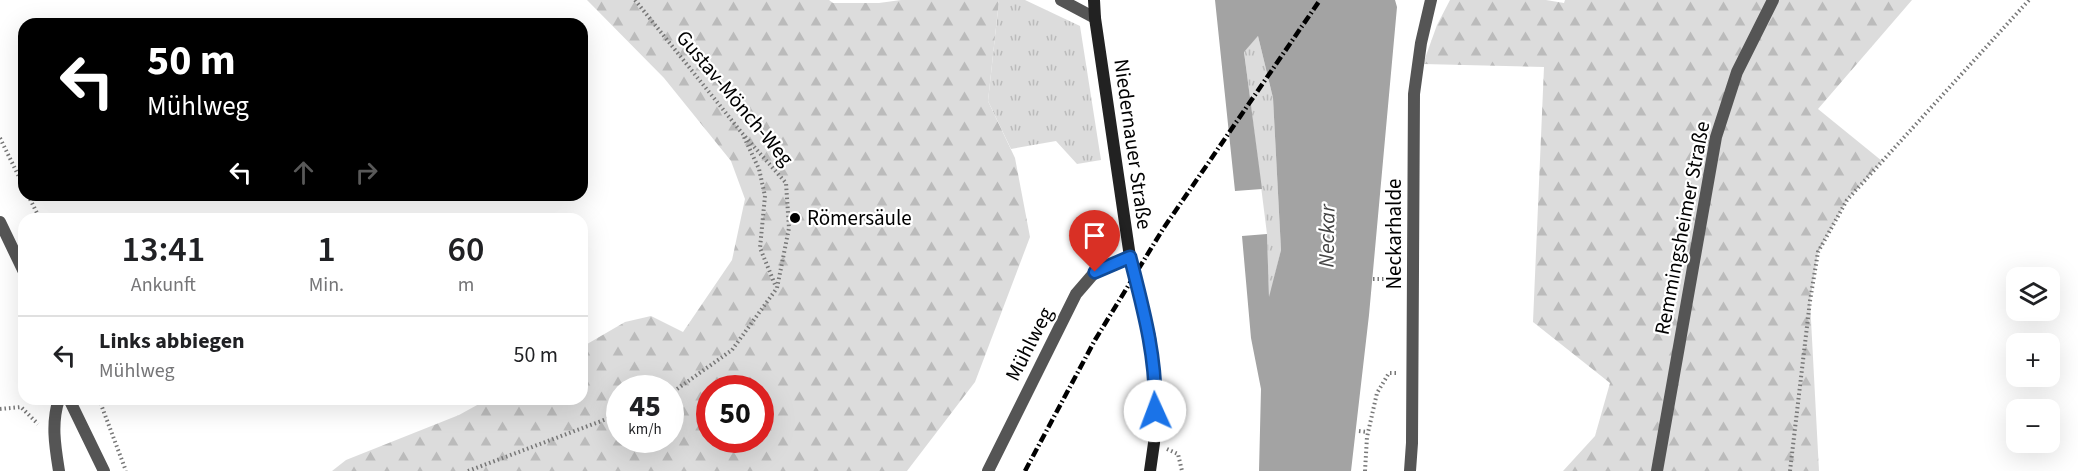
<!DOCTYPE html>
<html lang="de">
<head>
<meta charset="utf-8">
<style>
  body { margin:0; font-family:"Source Sans 3",sans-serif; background:#f2f2f2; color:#202124; height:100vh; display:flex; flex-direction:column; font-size:22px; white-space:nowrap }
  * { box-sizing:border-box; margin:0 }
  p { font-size:20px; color:#757577 }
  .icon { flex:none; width:33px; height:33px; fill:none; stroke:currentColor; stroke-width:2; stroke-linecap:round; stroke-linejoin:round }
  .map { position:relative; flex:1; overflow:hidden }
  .drawer { position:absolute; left:18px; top:213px; width:570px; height:192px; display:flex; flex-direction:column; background:#fff; border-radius:18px; box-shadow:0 6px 24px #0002 }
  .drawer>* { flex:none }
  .top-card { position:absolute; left:18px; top:18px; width:570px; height:183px; border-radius:18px; box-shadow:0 6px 24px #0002; background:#000; color:#fff; overflow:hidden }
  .controls { position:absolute; left:2006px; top:267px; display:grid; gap:12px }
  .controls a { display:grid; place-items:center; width:54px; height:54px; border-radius:12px; background:#fff; box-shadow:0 6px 24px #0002; font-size:30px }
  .speed { position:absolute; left:606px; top:375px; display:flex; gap:12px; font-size:30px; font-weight:700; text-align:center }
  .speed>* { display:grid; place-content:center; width:78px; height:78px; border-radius:50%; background:#fff; box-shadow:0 6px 24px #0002; line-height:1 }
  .speed small { font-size:15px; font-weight:400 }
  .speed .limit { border:9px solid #d22; background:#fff; color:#111 }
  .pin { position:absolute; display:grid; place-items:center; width:51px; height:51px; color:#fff; margin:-62px -26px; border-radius:50% 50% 50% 0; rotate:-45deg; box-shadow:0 0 6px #0007 }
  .pin .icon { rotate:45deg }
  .me { position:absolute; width:66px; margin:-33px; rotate:358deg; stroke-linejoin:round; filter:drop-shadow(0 0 4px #0008) }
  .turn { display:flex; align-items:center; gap:21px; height:126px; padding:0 30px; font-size:27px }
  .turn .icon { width:78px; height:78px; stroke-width:2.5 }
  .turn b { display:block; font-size:42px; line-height:51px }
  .lanes { display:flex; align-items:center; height:57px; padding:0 30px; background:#0003; justify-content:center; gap:30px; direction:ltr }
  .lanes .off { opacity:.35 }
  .eta { display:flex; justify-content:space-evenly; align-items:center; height:102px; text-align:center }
  .eta b { font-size:36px; font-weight:600; line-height:42px }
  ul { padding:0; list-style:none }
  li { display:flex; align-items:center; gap:18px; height:78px; padding:0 30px; border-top:2px solid #e0e0e0 }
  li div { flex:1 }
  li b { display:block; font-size:22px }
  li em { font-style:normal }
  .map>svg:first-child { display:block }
</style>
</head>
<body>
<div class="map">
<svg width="2078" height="471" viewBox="0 0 2078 471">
  <defs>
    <pattern id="grass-tufts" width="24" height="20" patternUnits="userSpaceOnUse" patternTransform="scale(1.5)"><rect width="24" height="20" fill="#dcdcdc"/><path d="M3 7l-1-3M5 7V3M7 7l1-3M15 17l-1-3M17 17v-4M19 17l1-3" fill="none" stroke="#bbb"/></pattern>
    <pattern id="forest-firs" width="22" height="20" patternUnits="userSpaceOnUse" patternTransform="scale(1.5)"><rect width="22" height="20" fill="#dcdcdc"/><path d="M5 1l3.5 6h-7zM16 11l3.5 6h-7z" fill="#bbb"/></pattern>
  </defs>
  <rect width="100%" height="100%" fill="#fff"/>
  <g fill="url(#grass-tufts)">
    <polygon points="999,0 1025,0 1080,26 1101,160 1077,164 1056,141 1011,149 988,101"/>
    <polygon points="1258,36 1273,98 1281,250 1269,300 1267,234 1244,51"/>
  </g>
  <g fill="url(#forest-firs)" fill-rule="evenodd">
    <path d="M 587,0 L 829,0 L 833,3 L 879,3 L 901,0 L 999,0 L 988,101 L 1015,158 L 1030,237 L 975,382 L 907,471 L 332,471 L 346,460 L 459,415 L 488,399 L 582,399 L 582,347 L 625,322 L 651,316 L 683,332 L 732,260 L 745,199 L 731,161 L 664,78 ZM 620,388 L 670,388 L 670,440 L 620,440 ZM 710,388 L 760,388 L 760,440 L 710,440 Z"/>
    <polygon points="1450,0 1546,0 1564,3 1565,0 1912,0 1818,109 1882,161 1847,200 1818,252 1810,301 1819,471 1563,471 1595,436 1610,383 1533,322 1544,67 1423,64 1437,25"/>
  </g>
  <polygon fill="#a3a3a3" points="1215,0 1395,0 1397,7 1369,315 1351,471 1259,471 1261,389 1251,338 1242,236 1267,234 1269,297 1281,250 1273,98 1258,36 1244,52 1262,189 1235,191"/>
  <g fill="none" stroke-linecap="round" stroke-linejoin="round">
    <g stroke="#777" stroke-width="4" stroke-dasharray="1.5 3" stroke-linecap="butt">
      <polyline points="635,0 742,133 786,183 789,228 777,288 732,350 670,394"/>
      <polyline points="744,137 759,169 765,196 760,248 776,287"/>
      <polyline points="0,138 24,187"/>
      <polyline points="28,195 40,219"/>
      <polyline points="1373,279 1398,279"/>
      <polyline points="99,399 126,471"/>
      <polyline points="0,409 21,407 38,424"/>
      <polyline points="1359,431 1368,432"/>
      <polyline points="1167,449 1178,454 1182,471"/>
      <polyline points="468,471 620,414"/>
      <polyline points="1365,471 1367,437 1377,393 1389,373 1397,373"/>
      <polyline points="1790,471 1810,301 1818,252 1847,200 2029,0"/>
    </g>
    <g stroke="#555" stroke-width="12">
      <path d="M 59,399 C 51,423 55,446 59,471"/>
      <polyline points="988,471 1076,294 1095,272 1130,257"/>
    </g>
    <g stroke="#555" stroke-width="12">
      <polyline points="1061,0 1095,18"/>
      <polyline points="0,222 24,272"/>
      <polyline points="69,399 104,471"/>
      <polyline points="1410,471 1412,443 1414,94 1421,43 1431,0"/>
    </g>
    <polyline stroke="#555" stroke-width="12" points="1657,471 1716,137 1737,72 1773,0"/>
    <polyline stroke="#222" stroke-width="12" points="1094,0 1095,18 1130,257 1150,337 1156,395 1154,443 1150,471"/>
    <polyline stroke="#000" stroke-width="4.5" stroke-dasharray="9 3 1.5 3" stroke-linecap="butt" points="1025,471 1095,340 1163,229 1320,0"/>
  </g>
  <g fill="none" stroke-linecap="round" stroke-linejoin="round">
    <g stroke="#114b97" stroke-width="15">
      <path id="route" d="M 1095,272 L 1130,257 C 1143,308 1157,358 1155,411"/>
    </g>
    <use href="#route" stroke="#1a73e8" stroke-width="10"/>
  </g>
  <circle fill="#000" stroke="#fff" stroke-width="2" cx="795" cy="218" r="6"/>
  <g text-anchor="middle" stroke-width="4.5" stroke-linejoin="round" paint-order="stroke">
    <g font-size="21" fill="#000" stroke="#fff">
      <text transform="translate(735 98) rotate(50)" y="7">Gustav-Mönch-Weg</text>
      <text transform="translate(1133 144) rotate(82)" y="7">Niedernauer Straße</text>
      <text transform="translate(1682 228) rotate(-79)" y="7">Remmingsheimer Straße</text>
      <text transform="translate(1394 234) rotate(-90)" y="7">Neckarhalde</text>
      <text transform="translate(1029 344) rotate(-63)" y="7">Mühlweg</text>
    </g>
    <g font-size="21" fill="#000" stroke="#fff" text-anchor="start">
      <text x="807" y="225">Römersäule</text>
    </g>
    <g font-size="22" font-style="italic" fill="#444" stroke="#fff">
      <text transform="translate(1326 236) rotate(-89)" y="8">Neckar</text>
    </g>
  </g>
</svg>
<div class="controls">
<a><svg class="icon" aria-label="layers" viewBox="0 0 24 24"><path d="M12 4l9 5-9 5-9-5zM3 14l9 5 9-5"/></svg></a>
<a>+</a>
<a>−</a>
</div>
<div class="speed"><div>45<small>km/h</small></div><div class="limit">50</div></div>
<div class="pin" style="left:1095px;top:272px;background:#d93025"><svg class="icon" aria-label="arrive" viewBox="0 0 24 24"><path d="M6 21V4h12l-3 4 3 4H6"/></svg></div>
<svg class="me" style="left:1155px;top:411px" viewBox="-20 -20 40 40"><circle r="19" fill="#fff"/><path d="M0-13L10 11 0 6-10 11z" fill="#1a73e8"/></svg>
<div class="top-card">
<div class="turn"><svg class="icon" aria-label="left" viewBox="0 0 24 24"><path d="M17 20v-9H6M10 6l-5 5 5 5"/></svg><div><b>50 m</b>Mühlweg</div></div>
<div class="lanes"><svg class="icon" aria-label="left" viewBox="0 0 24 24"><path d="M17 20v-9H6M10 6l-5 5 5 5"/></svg><svg class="icon off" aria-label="ahead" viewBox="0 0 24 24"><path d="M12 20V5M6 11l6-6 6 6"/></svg><svg class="icon off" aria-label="right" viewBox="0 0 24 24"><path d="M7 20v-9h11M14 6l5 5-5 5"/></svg></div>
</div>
<section class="drawer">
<div class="eta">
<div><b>13:41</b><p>Ankunft</p></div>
<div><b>1</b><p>Min.</p></div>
<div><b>60</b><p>m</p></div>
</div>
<ul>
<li><svg class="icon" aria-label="left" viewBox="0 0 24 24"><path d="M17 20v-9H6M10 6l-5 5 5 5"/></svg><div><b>Links abbiegen</b><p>Mühlweg</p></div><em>50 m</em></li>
</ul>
</section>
</div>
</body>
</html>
